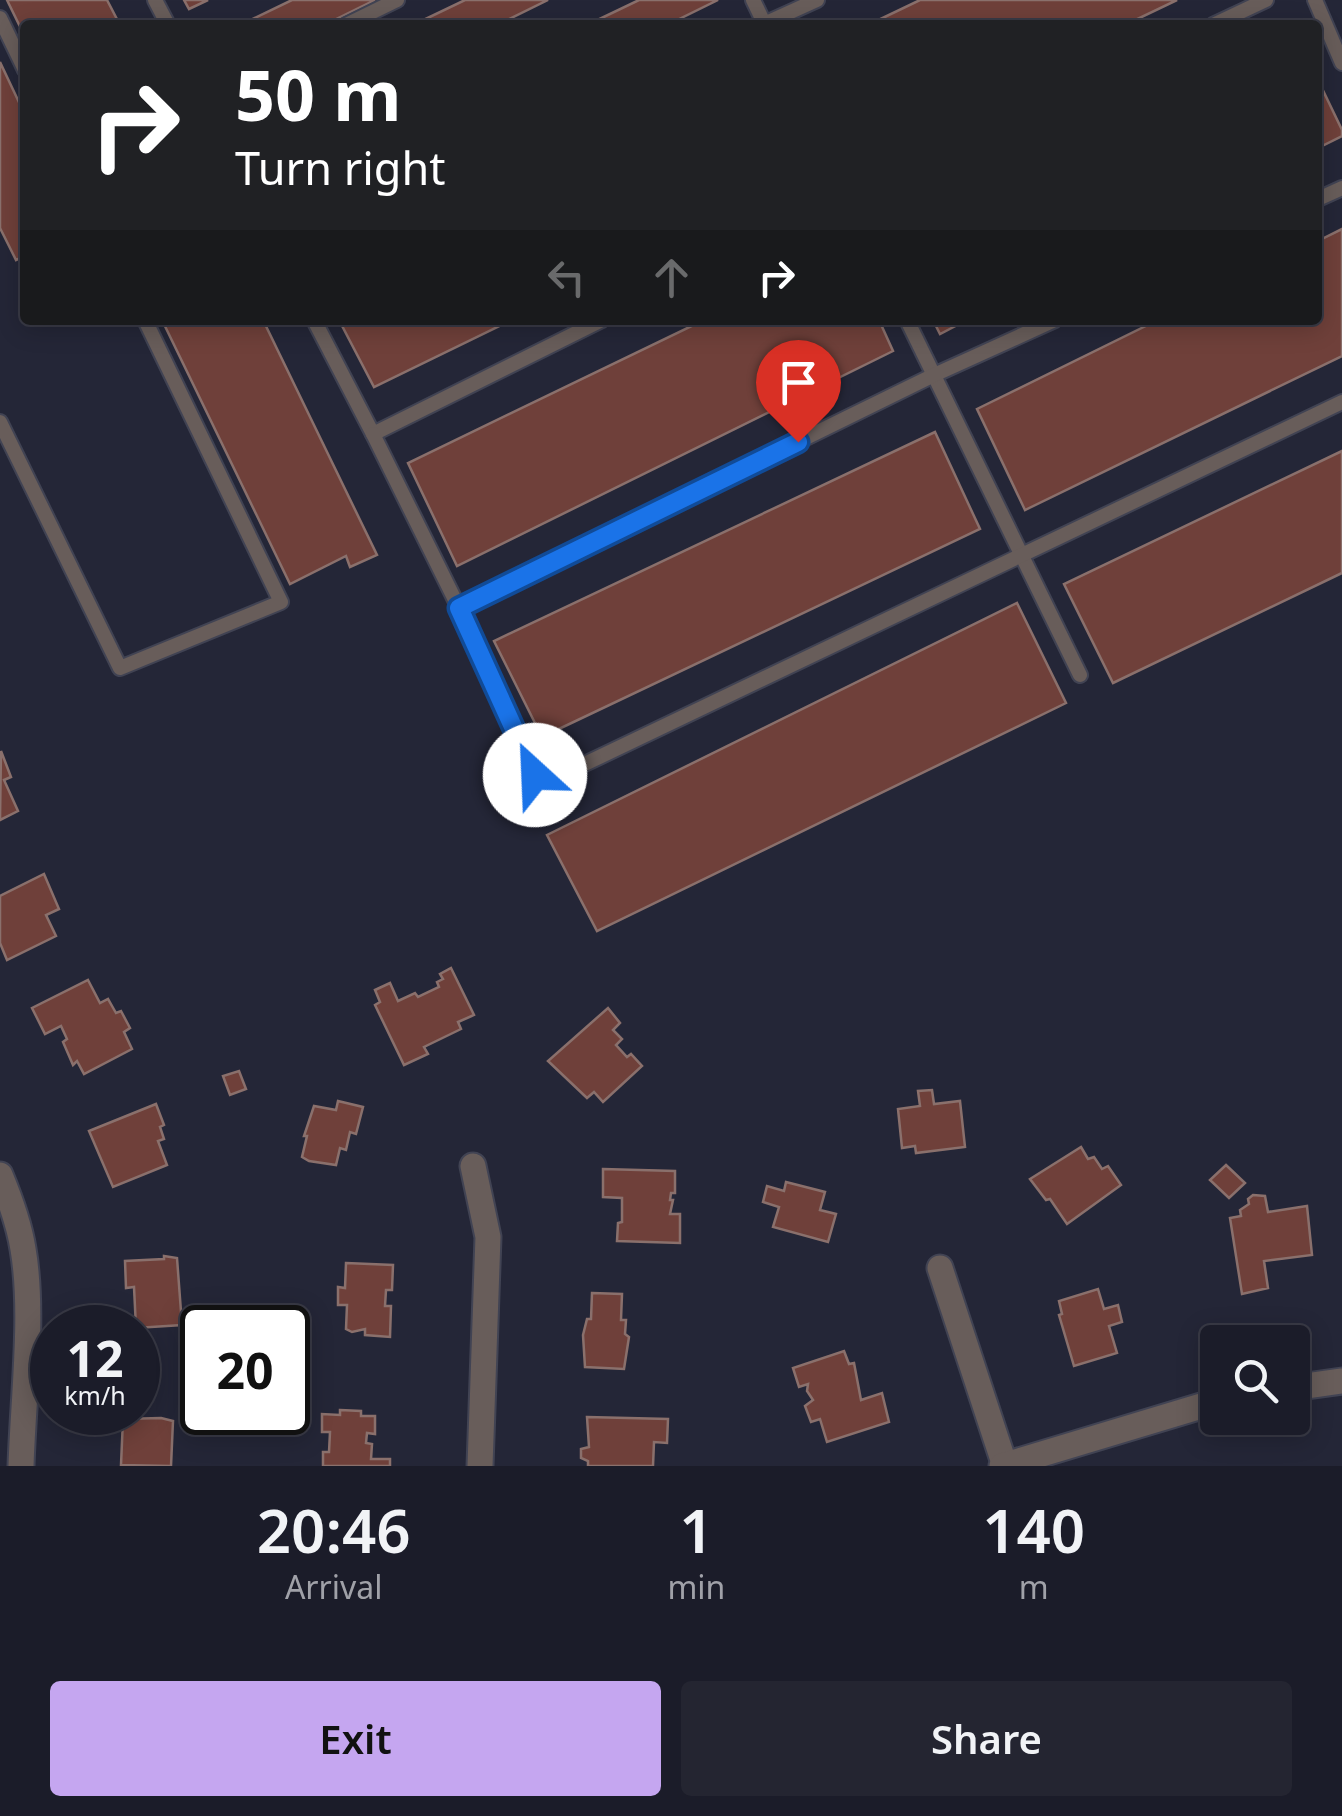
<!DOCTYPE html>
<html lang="en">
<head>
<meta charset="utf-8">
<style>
  body { margin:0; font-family:"Noto Sans",sans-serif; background:#242531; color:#f1f3f6; height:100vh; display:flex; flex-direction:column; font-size:38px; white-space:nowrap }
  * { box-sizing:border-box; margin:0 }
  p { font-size:32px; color:#a0a1a8 }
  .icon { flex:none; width:55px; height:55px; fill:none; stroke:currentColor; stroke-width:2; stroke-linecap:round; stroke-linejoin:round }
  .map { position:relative; height:1466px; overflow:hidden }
  .details { display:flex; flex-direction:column; background:#1b1c29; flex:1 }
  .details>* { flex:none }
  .banner { position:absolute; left:20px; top:20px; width:1302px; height:305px; border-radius:10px; box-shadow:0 5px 25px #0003,0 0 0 2px #393a46; background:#202124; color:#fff; overflow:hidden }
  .tools { position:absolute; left:1200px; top:1325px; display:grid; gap:20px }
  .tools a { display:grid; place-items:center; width:110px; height:110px; border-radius:10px; background:#1b1c29; box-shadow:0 5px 25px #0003,0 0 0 2px #393a46; font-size:50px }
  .speed { position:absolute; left:30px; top:1305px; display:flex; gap:20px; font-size:50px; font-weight:700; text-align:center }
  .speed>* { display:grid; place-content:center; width:130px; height:130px; border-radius:50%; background:#1b1c29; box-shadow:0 5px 25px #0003,0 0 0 2px #393a46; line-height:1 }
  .speed small { font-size:25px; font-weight:400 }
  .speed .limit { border:5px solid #111; border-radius:15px; background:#fff; color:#111 }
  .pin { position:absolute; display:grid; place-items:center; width:85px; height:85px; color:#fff; margin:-102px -42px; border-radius:50% 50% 50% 0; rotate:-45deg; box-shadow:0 0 10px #0007 }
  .pin .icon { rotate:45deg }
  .me { position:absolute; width:110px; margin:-55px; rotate:335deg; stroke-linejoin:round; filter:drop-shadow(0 0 8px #0008) }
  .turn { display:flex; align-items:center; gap:35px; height:210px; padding:0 50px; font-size:45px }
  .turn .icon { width:130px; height:130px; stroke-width:2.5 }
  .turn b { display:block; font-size:70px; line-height:85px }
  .lanes { display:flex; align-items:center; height:95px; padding:0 50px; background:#0003; justify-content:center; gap:50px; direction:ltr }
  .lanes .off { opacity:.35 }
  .eta { display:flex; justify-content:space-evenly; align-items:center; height:170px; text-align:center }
  .eta b { font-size:60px; font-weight:600; line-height:70px }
  .primary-button { display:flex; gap:20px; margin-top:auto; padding:20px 50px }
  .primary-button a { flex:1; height:115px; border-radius:10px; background:#c5a6f0; color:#111; font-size:40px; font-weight:600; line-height:115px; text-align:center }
  .primary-button a+a { background:#242531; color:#f1f3f6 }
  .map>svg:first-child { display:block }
</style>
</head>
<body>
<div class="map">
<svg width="1342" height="1466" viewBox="0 0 1342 1466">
  <rect width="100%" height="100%" fill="#242637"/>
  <g fill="#6f403a" stroke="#8a706c" stroke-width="2.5">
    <polygon points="7,0 107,0 120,25 25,25 25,37"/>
    <polygon points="184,0 208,0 189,9"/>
    <polygon points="292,0 375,0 324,25 240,25"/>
    <polygon points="465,0 548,0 497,25 413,25"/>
    <polygon points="639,0 718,0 667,25 587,25"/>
    <polygon points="920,0 1177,0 1125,25 868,25"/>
    <polygon points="0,62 25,115 25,256 16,260 0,228"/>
    <polygon points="1318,80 1342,130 1342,136 1318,148"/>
    <polygon points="1342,229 1342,356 1025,510 977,409 1158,320 1318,320 1318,241"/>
    <polygon points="162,320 263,320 377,555 350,567 346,556 290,584"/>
    <polygon points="339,320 512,320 374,387"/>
    <polygon points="704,320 879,320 893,351 457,566 408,463"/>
    <polygon points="933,320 967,320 940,334"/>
    <polygon points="935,432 980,529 542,737 494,641"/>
    <polygon points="1342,451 1342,573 1113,683 1064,584"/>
    <polygon points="1017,603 1066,703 597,931 547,835"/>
    <polygon points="1,751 11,777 4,780 18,811 0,820"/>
    <polygon points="44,874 59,909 46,915 56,936 7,960 0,943 0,896"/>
    <polygon points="451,968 474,1015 458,1022 461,1029 424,1047 428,1054 404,1065 375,1005 380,1002 375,990 390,983 398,1001 415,993 418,997 439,987 437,982 443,979 440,974"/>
    <polygon points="88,980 100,1003 108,999 116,1013 121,1011 130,1028 124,1032 132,1049 84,1074 77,1061 73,1065 63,1042 67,1039 61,1026 45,1034 32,1008"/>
    <polygon points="608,1008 620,1023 613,1030 622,1039 616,1045 627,1057 631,1054 642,1066 603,1102 594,1092 587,1098 548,1061"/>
    <polygon points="239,1071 246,1089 230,1095 223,1076"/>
    <polygon points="932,1090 934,1104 960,1101 965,1147 916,1153 915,1146 902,1148 898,1109 920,1106 918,1091"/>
    <polygon points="338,1101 363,1107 356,1134 350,1132 346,1150 340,1148 336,1165 309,1161 302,1157 307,1136 304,1136 314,1106 336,1110"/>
    <polygon points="156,1104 164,1125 160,1127 164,1139 158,1141 167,1165 113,1187 89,1131"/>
    <polygon points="1081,1147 1088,1159 1094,1157 1102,1169 1108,1166 1121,1185 1067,1224 1050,1199 1046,1200 1030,1179"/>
    <polygon points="1226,1165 1245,1183 1229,1198 1210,1180"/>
    <polygon points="603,1169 675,1171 675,1193 671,1193 670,1200 673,1200 670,1214 680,1214 680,1243 617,1241 618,1223 622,1222 622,1198 603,1197"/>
    <polygon points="786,1182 825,1192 820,1210 836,1214 828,1242 773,1227 779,1207 763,1202 767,1186 784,1191"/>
    <polygon points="1253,1195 1265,1196 1268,1212 1307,1206 1312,1255 1264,1261 1268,1288 1242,1294 1230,1218 1241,1216 1240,1210 1249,1204 1248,1199"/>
    <polygon points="164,1256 177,1258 182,1325 136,1328 134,1287 126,1288 125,1261 164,1259"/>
    <polygon points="346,1263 393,1265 392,1290 386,1290 385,1306 391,1306 390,1337 365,1335 365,1329 352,1332 346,1329 347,1305 338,1305 338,1287 345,1288"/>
    <polygon points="1098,1289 1104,1309 1118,1305 1122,1322 1109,1326 1117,1353 1074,1366 1059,1315 1062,1314 1059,1301"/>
    <polygon points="592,1293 622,1294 621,1320 626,1320 625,1334 629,1337 624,1369 585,1367 583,1335 587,1319 591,1319"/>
    <polygon points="844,1351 849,1364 854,1363 861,1400 882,1393 889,1422 827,1442 820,1419 811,1422 805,1406 813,1400 807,1391 808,1384 799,1387 793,1368"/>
    <polygon points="340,1410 361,1411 361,1416 375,1416 375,1434 367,1433 366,1443 372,1444 371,1459 390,1459 390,1466 323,1466 323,1452 329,1452 330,1432 322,1432 322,1414 340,1415"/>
    <polygon points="587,1417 668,1419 667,1443 654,1442 653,1466 588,1466 588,1461 581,1458 581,1449 589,1447"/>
    <polygon points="161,1418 173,1421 171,1466 121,1465 123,1419"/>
  </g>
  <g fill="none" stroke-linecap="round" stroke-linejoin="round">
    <g stroke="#414353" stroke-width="18">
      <g id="service">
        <polyline points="155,0 168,25"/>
        <polyline points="753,0 765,25"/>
        <polyline points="1315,0 1342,63"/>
        <polyline points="0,18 25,70"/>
        <polyline points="346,25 397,0"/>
        <polyline points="762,25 817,0"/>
        <polyline points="1213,25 1266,0"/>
        <polyline points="1318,199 1342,188"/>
        <polyline points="314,320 373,434 602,320"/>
        <polyline points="907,320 1080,675"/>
        <polyline points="1055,320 934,375 459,608 535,775 547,782 1342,402"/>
        <polyline points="0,422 120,668 281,602 145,320"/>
        <polyline points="373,434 459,608"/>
      </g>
    </g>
    <g stroke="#414353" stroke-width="29">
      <g id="minor">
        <polyline points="473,1166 488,1237 480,1466"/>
        <path d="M 0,1175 C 10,1199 19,1223 23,1249 C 34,1312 23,1400 21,1466"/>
        <polyline points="940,1268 1005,1466"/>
        <polyline points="1292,1388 1342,1381"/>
        <polyline points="1002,1466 1218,1401"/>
      </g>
    </g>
    <use href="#service" stroke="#685d5a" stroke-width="14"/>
    <use href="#minor" stroke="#685d5a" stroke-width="25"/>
  </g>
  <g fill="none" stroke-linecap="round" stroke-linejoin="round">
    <g stroke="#114b97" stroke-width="25">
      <polyline id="route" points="535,775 459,608 798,442"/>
    </g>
    <use href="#route" stroke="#1a73e8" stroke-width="18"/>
  </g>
</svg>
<div class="tools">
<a><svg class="icon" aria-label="search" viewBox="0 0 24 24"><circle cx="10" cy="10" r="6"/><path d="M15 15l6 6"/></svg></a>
</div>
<div class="speed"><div>12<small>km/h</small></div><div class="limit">20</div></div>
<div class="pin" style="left:798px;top:442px;background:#d93025"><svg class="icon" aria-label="arrive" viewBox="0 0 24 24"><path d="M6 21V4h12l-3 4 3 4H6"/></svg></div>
<svg class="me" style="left:535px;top:775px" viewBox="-20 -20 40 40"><circle r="19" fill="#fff"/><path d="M0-13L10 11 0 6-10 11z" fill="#1a73e8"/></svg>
<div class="banner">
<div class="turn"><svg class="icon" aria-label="right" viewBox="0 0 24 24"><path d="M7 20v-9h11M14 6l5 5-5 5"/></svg><div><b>50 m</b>Turn right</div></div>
<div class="lanes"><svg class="icon off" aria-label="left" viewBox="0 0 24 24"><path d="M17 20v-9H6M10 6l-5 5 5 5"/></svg><svg class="icon off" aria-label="ahead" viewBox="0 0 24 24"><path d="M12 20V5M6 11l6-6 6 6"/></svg><svg class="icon" aria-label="right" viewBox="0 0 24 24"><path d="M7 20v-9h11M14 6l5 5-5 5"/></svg></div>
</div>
</div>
<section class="details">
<div class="eta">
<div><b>20:46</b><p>Arrival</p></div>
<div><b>1</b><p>min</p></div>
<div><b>140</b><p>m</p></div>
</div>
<div class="primary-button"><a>Exit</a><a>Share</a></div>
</section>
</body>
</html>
